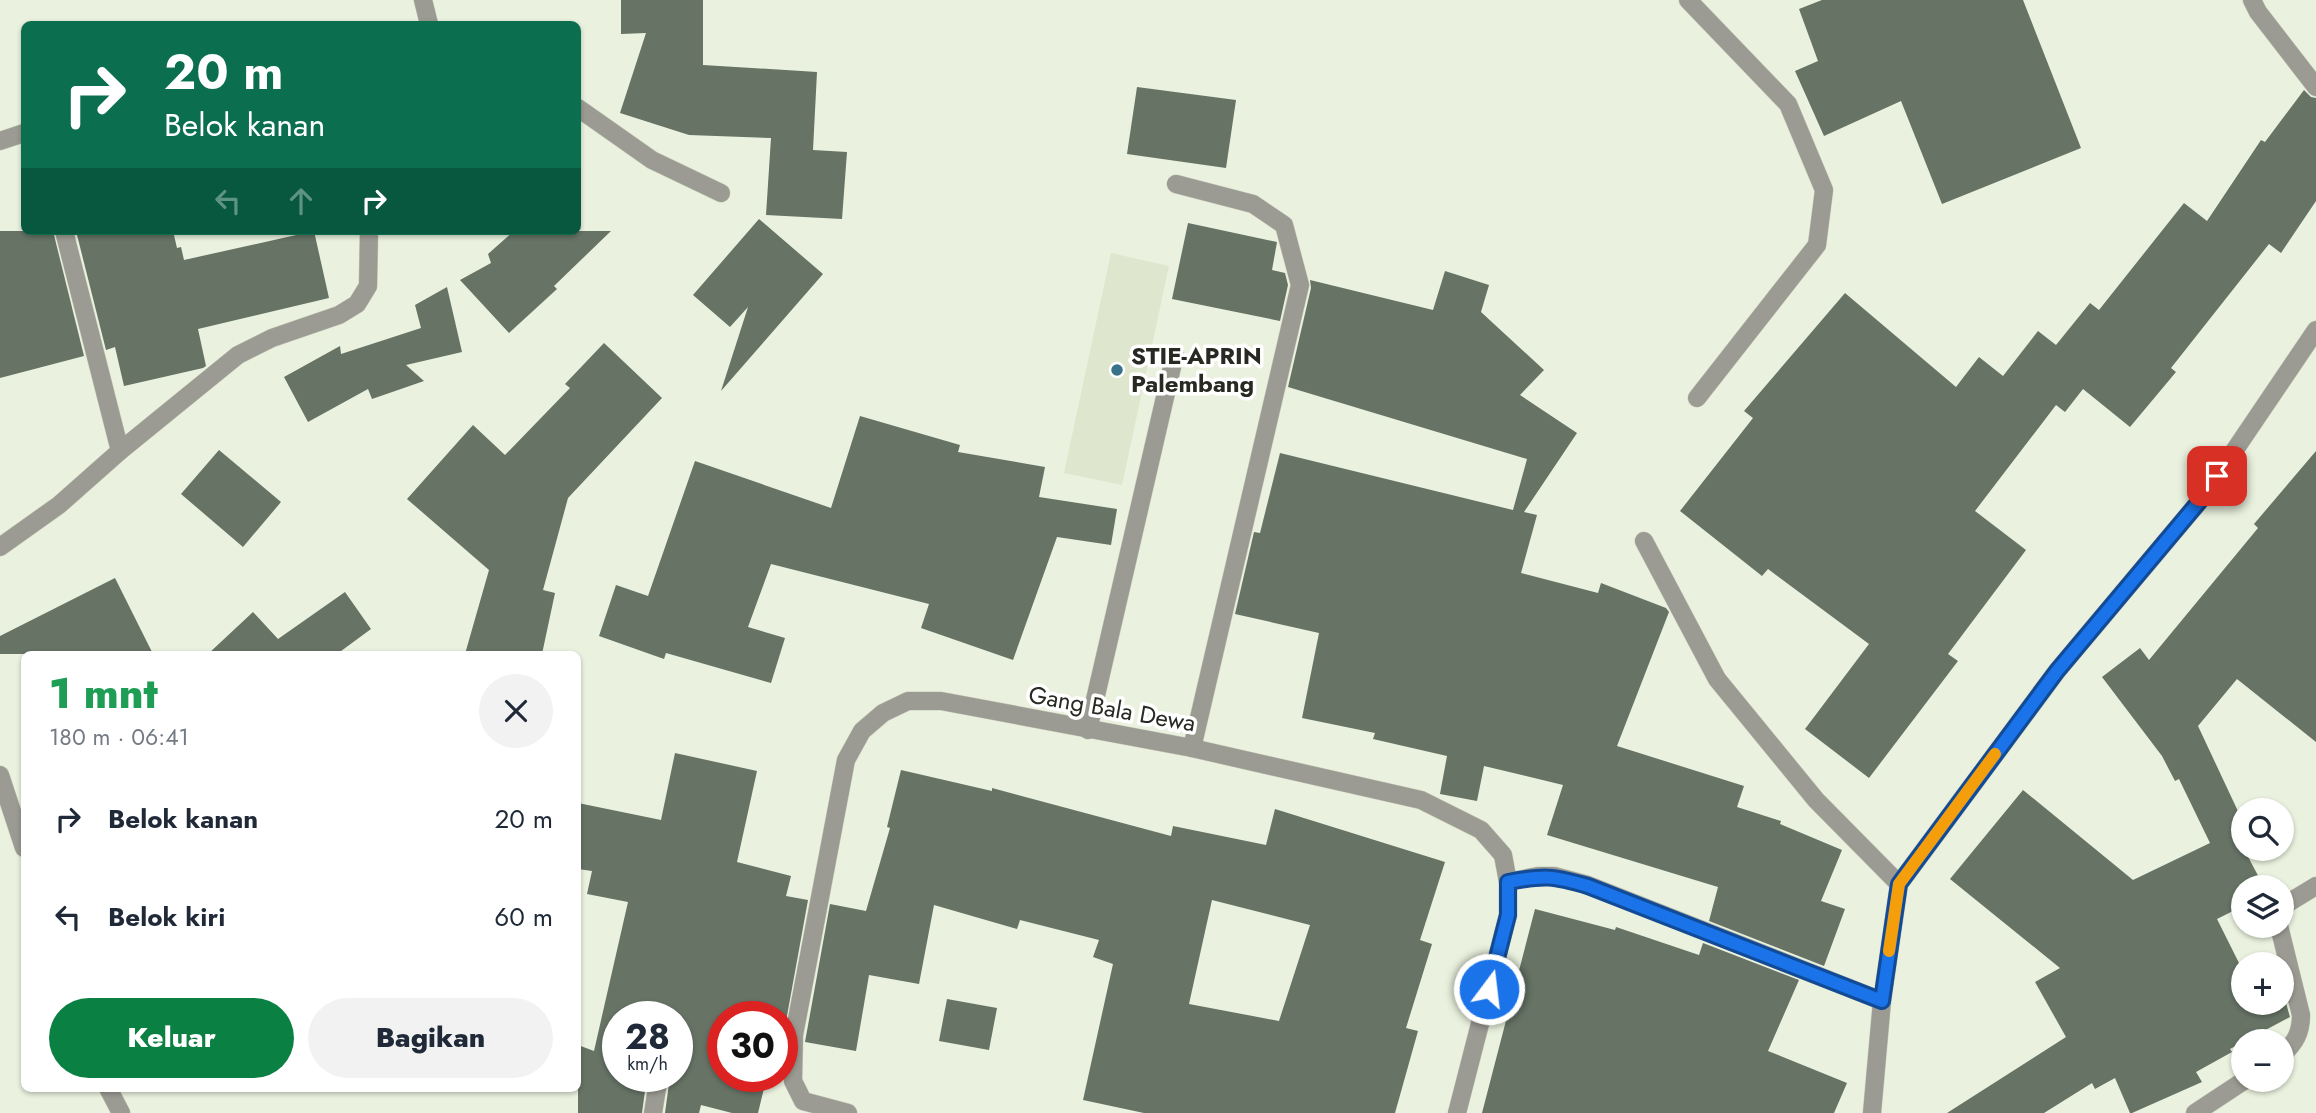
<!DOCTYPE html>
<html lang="id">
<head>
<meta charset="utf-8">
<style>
  body { margin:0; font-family:Jost,sans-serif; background:#f2f2f3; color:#1f2937; height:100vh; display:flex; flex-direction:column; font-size:26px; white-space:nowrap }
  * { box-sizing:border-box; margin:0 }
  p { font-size:23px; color:#747a83 }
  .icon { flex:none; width:38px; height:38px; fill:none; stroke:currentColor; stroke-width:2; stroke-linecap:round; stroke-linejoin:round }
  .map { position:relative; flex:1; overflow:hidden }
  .side { position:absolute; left:21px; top:651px; width:560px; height:441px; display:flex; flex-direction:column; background:#fff; border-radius:10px; box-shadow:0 2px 5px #0004 }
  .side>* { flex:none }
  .banner { position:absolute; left:21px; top:21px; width:560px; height:214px; border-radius:10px; box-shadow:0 2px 5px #0004; background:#0b6e4f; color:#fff; overflow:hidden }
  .buttons { position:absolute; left:2231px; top:798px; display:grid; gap:14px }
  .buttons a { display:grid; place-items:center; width:63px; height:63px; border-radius:50%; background:#fff; box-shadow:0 2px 5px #0004; font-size:35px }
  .speed { position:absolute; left:602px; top:1001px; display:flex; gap:14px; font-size:35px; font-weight:700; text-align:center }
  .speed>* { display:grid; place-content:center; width:91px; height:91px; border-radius:50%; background:#fff; box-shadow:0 2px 5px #0004; line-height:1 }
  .speed small { font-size:18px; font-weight:400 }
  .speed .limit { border:10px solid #d22; background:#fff; color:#111 }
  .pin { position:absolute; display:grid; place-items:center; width:60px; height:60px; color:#fff; margin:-30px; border-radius:14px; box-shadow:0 4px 10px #0006 }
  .me { position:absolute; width:77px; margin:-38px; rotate:15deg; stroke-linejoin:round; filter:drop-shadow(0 0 5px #0008) }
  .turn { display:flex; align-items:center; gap:24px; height:147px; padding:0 28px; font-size:32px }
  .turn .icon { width:91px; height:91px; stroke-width:2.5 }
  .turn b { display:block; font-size:49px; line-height:60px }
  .lanes { display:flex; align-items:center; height:66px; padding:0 28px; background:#0003; justify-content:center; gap:35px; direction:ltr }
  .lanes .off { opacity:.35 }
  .round { display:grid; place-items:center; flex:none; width:74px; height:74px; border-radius:37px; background:#f2f2f3 }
  .summary { display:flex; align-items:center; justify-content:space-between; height:119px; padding:0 28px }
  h1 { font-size:42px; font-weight:800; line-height:52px; color:#1e9e55 }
  .action { display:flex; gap:14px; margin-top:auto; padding:14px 28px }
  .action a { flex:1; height:80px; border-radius:42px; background:#0b8043; color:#fff; font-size:28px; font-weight:800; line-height:80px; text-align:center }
  .action a+a { background:#f2f2f3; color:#1f2937 }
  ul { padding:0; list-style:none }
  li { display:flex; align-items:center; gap:21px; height:98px; padding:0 28px }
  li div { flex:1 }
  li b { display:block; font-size:26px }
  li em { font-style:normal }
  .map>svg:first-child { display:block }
</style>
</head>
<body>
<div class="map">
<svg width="2316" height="1113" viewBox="0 0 2316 1113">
  <rect width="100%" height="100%" fill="#eaf1de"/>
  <polygon fill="#dee7ce" points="1111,253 1169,266 1122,485 1064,473"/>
  <g fill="#667365" fill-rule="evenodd">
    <polygon points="621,0 703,0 703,65 817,72 813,150 847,152 842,219 766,215 771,138 689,135 620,113 646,33 621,34"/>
    <polygon points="1822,0 2023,0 2081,148 1942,204 1901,101 1824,136 1795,71 1818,61 1799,9"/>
    <polygon points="1137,87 1236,100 1226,168 1127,154"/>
    <polygon points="2304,90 2311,97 2316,98 2316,201 2281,253 2269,244 2171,368 2176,372 2130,427 2083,389 2065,412 2056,405 1975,511 2026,550 1948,654 1958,661 1869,778 1805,729 1869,644 1768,569 1762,576 1680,511 1753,418 1744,411 1845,293 1956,387 1979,357 2003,376 2038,331 2056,345 2090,303 2099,310 2184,203 2207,221 2261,140 2265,142"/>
    <polygon points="759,219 823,274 721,391 748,307 730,327 693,295"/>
    <polygon points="1188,223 1277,242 1272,270 1285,273 1288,285 1280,321 1172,299"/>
    <polygon points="0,231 53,231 84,356 0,378"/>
    <polygon points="76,231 173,231 177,248 181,247 184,260 314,231 329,298 198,329 206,366 203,368 124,386 115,347 106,350"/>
    <polygon points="514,231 611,231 554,286 557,289 509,333 460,280 491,263 488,254"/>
    <polygon points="1445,271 1489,285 1481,312 1544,370 1520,395 1577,433 1524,512 1537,515 1521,573 1598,593 1601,583 1666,608 1669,612 1617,746 1744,786 1737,807 1781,821 1780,824 1842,850 1821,901 1845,909 1824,966 1709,921 1718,887 1547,835 1563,785 1484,766 1477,801 1440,794 1447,756 1373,739 1375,733 1302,718 1319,633 1235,614 1254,532 1260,533 1280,453 1513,510 1527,459 1288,387 1311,288 1310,280 1433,310"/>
    <polygon points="447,287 462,352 406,365 424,381 372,399 368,389 308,422 284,377 340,346 341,354 421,328 415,305"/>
    <polygon points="604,343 662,398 568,498 543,590 555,593 542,654 465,654 489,570 407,499 473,425 505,455 570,388 565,384"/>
    <polygon points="860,416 960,445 958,452 1045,467 1039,497 1117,509 1111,545 1057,537 1013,660 921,628 929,604 771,564 748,627 785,638 771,683 666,653 664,659 599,636 616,585 648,596 695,461 831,508"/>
    <polygon points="219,450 281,502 243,547 181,494"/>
    <polygon points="2316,451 2316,742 2237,679 2198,726 2244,824 2244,849 2264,887 2244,887 2244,913 2241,907 2217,919 2244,973 2244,1003 2286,1003 2290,1017 2230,1049 2232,1052 2196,1072 2202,1082 2132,1113 2130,1113 2115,1078 2095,1089 2092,1083 2044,1113 1947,1113 2066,1037 2035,982 2060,968 1950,879 2023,790 2133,880 2210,843 2179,779 2175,781 2162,756 2102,677 2140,648 2149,660 2258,528 2254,524"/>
    <polygon points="115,578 153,654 0,654 0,636"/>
    <polygon points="345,592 371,629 337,654 208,654 253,612 278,639"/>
    <polygon points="675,753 757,771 737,862 791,876 786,896 808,900 783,1038 782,1017 723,1017 723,1076 767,1076 758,1113 732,1113 701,1105 699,1113 665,1113 670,1076 677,1076 677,1017 618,1017 618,1076 647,1076 642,1113 578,1113 578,1045 594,1051 628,902 587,894 592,871 578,869 578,803 661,820"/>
    <path d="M 901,770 L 992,791 L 992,788 L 1171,836 L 1173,826 L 1266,845 L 1275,809 L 1445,862 L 1420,940 L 1432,944 L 1406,1028 L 1418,1031 L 1395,1113 L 1144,1113 L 1083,1100 L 1113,964 L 1093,957 L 1099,940 L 1020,920 L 1017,929 L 934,905 L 919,984 L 869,975 L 856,1051 L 805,1042 L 830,904 L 866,911 L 890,828 L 887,827 ZM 1212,900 L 1310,925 L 1279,1021 L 1189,1004 Z"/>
    <polygon points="1535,909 1615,930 1616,927 1699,955 1703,943 1799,980 1768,1051 1847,1083 1834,1113 1482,1113"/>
    <polygon points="947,999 997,1008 989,1050 939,1041"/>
  </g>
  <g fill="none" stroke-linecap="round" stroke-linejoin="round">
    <g stroke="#c7cdbc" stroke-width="19">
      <g id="minor">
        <polyline points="423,0 429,24"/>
        <polyline points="1688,0 1788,104 1824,190 1817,245 1697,398"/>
        <polyline points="2252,0 2258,12 2316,87"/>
        <polyline points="578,108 652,160 721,193"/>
        <polyline points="0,141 24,133"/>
        <polyline points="1176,184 1253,204 1284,225 1300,285 1192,748"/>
        <polyline points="64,231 120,451"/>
        <polyline points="1644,541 1717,679 1816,800 1899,884"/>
        <polyline points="0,547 59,505 120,451 238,355 272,338 339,315 357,304 368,286 369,231"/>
        <polyline points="1088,730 1175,354"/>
        <polyline points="0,775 24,848"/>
        <polyline points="1508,882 1538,876 1554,876 1588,885 1882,1001"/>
        <polyline points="2282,910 2288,903 2316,886"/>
        <path d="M 2279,926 L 2301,1015 C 2301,1033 2295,1043 2282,1055"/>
        <polyline points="108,1088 121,1113"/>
        <polyline points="653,1113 659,1076"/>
        <polyline points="848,1113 803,1101 793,1081 794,1035 846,760 862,731 883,713 908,701 941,701 1192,748 1421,800 1481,830 1503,855 1508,882 1508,915 1457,1113"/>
        <polyline points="1872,1113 1882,1001 1899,884 2057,671 2203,497 2316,330"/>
        <polyline points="2195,1113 2245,1080"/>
      </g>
    </g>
    <use href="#minor" stroke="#9c9b93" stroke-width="18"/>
  </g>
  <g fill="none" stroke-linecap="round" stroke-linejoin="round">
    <g stroke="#114b97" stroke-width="18">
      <path id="route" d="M 1489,989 L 1508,915 L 1508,882 C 1545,875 1553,876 1588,886 L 1882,1001 L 1899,884 L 2057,671 L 2203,497 L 2217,476"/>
    </g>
    <use href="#route" stroke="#1a73e8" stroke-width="12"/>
    <polyline stroke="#f59e0b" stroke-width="12" points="1889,951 1899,884 1995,754"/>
  </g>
  <circle fill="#36728a" stroke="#fff" stroke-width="2.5" cx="1117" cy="370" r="7"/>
  <g text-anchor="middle" stroke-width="7" stroke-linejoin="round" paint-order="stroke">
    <g font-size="24" font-weight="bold" fill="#272922" stroke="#fff" text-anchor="start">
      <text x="1131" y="364">STIE-APRIN<tspan x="1131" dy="28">Palembang</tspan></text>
    </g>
    <g font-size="24" fill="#272922" stroke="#fff">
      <text transform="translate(1112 709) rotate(10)" y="8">Gang Bala Dewa</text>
    </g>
  </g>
</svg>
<div class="buttons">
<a><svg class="icon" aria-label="search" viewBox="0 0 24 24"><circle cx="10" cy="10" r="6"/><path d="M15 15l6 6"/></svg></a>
<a><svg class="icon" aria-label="layers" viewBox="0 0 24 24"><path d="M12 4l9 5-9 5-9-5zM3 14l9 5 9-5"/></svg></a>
<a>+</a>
<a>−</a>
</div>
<div class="speed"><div>28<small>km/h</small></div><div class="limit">30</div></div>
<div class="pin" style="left:2217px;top:476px;background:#d93025"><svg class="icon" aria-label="arrive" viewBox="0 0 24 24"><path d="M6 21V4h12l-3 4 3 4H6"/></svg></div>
<svg class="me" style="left:1489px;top:989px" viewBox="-20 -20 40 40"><circle r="17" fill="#1a73e8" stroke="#fff" stroke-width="3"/><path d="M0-11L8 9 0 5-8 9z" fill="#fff"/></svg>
<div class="banner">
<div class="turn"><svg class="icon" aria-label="right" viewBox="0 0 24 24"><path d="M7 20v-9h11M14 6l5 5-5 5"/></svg><div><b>20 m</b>Belok kanan</div></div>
<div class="lanes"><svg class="icon off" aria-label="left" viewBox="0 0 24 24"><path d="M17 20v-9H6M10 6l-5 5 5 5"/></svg><svg class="icon off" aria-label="ahead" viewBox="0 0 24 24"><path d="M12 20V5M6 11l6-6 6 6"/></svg><svg class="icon" aria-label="right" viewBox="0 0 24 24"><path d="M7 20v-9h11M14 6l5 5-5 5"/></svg></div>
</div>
<section class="side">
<div class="summary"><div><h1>1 mnt</h1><p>180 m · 06:41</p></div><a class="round"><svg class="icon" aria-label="close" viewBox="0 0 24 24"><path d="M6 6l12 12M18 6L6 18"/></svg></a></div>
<ul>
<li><svg class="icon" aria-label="right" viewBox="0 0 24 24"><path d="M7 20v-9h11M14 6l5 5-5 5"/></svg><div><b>Belok kanan</b></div><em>20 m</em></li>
<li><svg class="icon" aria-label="left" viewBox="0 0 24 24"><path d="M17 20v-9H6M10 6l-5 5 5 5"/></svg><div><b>Belok kiri</b></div><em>60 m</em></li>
</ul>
<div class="action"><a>Keluar</a><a>Bagikan</a></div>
</section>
</div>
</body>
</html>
